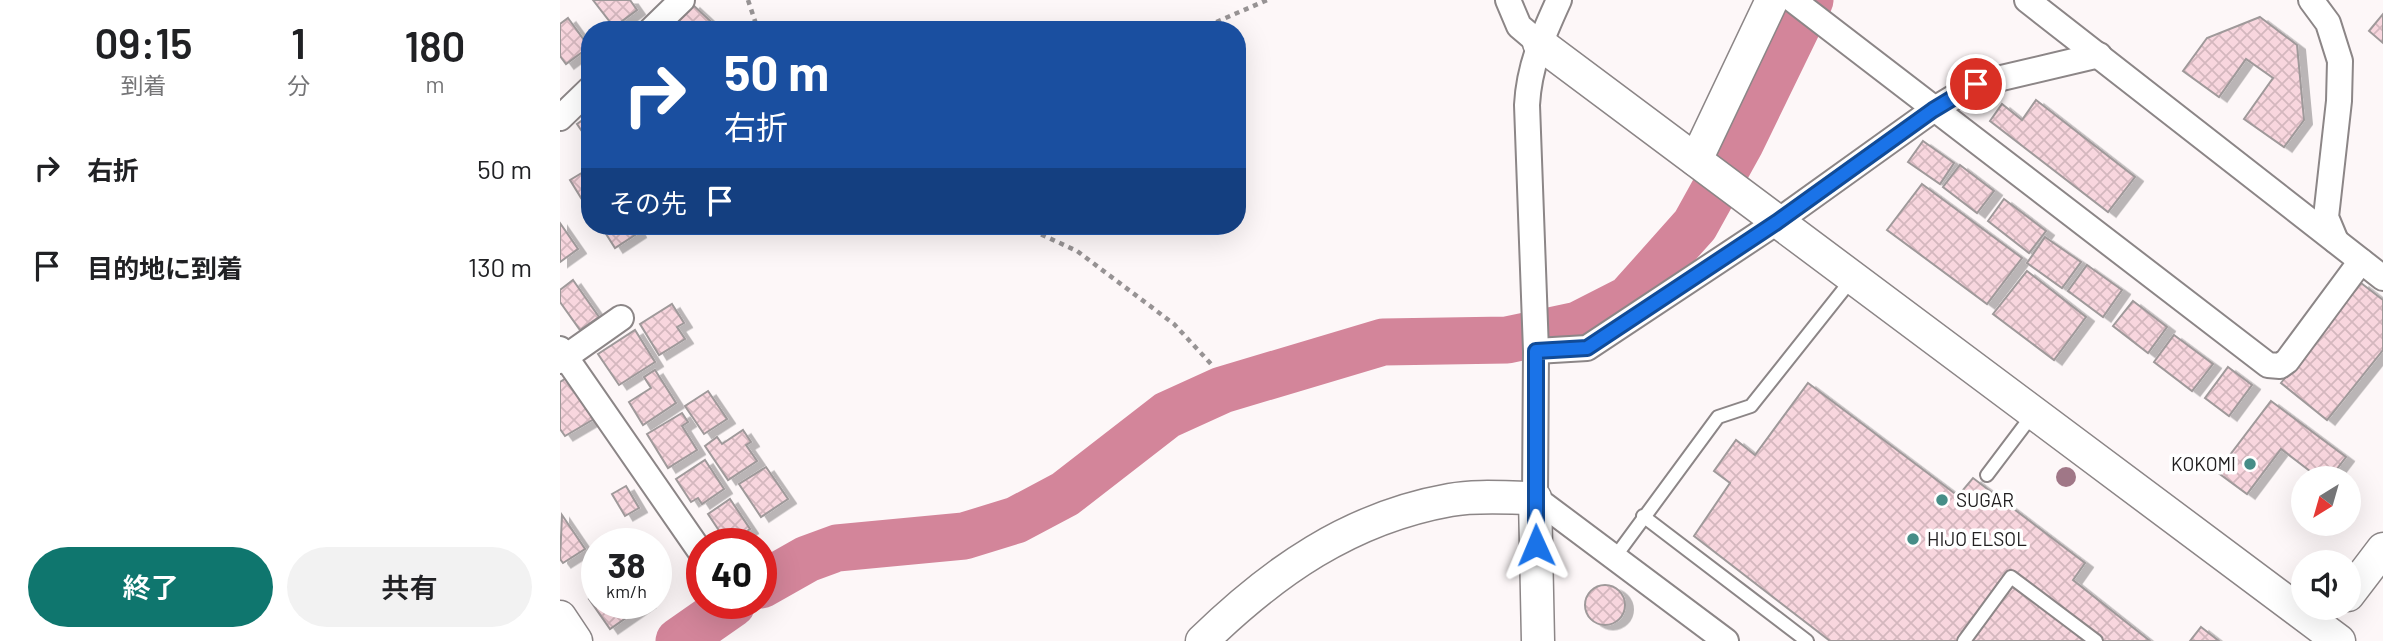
<!DOCTYPE html>
<html lang="ja">
<head>
<meta charset="utf-8">
<style>
  body { margin:0; font-family:Barlow,"Noto Sans JP",sans-serif; background:#f2f2f2; color:#202124; height:100vh; display:flex; flex-direction:column; font-size:26px; white-space:nowrap }
  * { box-sizing:border-box; margin:0 }
  p { font-size:23px; color:#757577 }
  .icon { flex:none; width:38px; height:38px; fill:none; stroke:currentColor; stroke-width:2; stroke-linecap:round; stroke-linejoin:round }
  .map { position:relative; flex:1; overflow:hidden }
  .panel { display:flex; flex-direction:column; background:#fff; width:560px }
  .panel>* { flex:none }
  .top-card { position:absolute; left:21px; top:21px; width:665px; height:214px; border-radius:28px; box-shadow:0 7px 28px #0002; background:#1a4fa0; color:#fff; overflow:hidden }
  .needle { width:46px; rotate:217deg }
  .fabs { position:absolute; left:1731px; top:466px; display:grid; gap:14px }
  .fabs a { display:grid; place-items:center; width:70px; height:70px; border-radius:50%; background:#fff; box-shadow:0 7px 28px #0002; font-size:35px }
  .speed { position:absolute; left:21px; top:528px; display:flex; gap:14px; font-size:35px; font-weight:700; text-align:center }
  .speed>* { display:grid; place-content:center; width:91px; height:91px; border-radius:50%; background:#fff; box-shadow:0 7px 28px #0002; line-height:1 }
  .speed small { font-size:18px; font-weight:400 }
  .speed .limit { border:10px solid #d22; background:#fff; color:#111 }
  .pin { position:absolute; display:grid; place-items:center; width:60px; height:60px; color:#fff; margin:-30px; border:4px solid #fff; border-radius:50%; box-shadow:0 2px 7px #0007 }
  .me { position:absolute; width:77px; margin:-38px; rotate:359deg; stroke-linejoin:round; filter:drop-shadow(0 0 5px #0008) }
  .turn { display:flex; align-items:center; gap:24px; height:147px; padding:0 28px; font-size:32px }
  .turn .icon { width:91px; height:91px; stroke-width:2.5 }
  .turn b { display:block; font-size:49px; line-height:60px }
  .then { display:flex; align-items:center; height:66px; padding:0 28px; background:#0003; gap:14px; font-size:26px }
  .eta { display:flex; justify-content:space-evenly; align-items:center; height:119px; text-align:center }
  .eta b { font-size:42px; font-weight:600; line-height:49px }
  .cta { display:flex; gap:14px; margin-top:auto; padding:14px 28px }
  .cta a { flex:1; height:80px; border-radius:42px; background:#0f766e; color:#fff; font-size:28px; font-weight:600; line-height:80px; text-align:center }
  .cta a+a { background:#f2f2f2; color:#202124 }
  ul { padding:0; list-style:none }
  li { display:flex; align-items:center; gap:21px; height:98px; padding:0 28px }
  li div { flex:1 }
  li b { display:block; font-size:26px }
  li em { font-style:normal }
  main { display:flex; flex:1; min-height:0 }
  .map>svg:first-child { display:block }
</style>
</head>
<body>
<main>
<section class="panel">
<div class="eta">
<div><b>09:15</b><p>到着</p></div>
<div><b>1</b><p>分</p></div>
<div><b>180</b><p>m</p></div>
</div>
<ul>
<li><svg class="icon" aria-label="right" viewBox="0 0 24 24"><path d="M7 20v-9h11M14 6l5 5-5 5"/></svg><div><b>右折</b></div><em>50 m</em></li>
<li><svg class="icon" aria-label="arrive" viewBox="0 0 24 24"><path d="M6 21V4h12l-3 4 3 4H6"/></svg><div><b>目的地に到着</b></div><em>130 m</em></li>
</ul>
<div class="cta"><a>終了</a><a>共有</a></div>
</section>
<div class="map">
<svg width="1823" height="641" viewBox="0 0 1823 641">
  <defs>
    <pattern id="building-cross-hatch" width="8" height="8" patternUnits="userSpaceOnUse" patternTransform="scale(1.75)"><rect width="8" height="8" fill="#f8d6de"/><path d="M0 0l8 8M0 8l8-8" fill="none" stroke="#d4b7be"/></pattern>
    <filter id="shadow"><feDropShadow dx="8" dy="4.5" stdDeviation="0" flood-color="#0004"/></filter>
  </defs>
  <rect width="100%" height="100%" fill="#fdf7f8"/>
  <g fill="none" stroke-linecap="round" stroke-linejoin="round">
    <g stroke="#d3859a" stroke-width="47">
      <polyline points="201,585 247,559 277,548 404,536 456,520 505,494 607,415 662,390 823,342 947,340 1018,325 1069,299 1135,225 1181,142 1250,0"/>
      <polyline points="119,641 172,604"/>
    </g>
  </g>
  <g fill="url(#building-cross-hatch)" stroke="#9f999a" stroke-width="2" filter="url(#shadow)">
    <polygon points="33,0 70,0 77,10 54,27"/>
    <polygon points="132,4 160,30 120,30 114,24"/>
    <polygon points="1823,14 1823,43 1809,31"/>
    <polygon points="1700,17 1737,45 1744,120 1724,147 1684,119 1713,78 1686,59 1659,97 1623,71 1647,38"/>
    <polygon points="8,18 29,47 6,64 0,56 0,24"/>
    <polygon points="1476,100 1575,177 1548,212 1430,121 1442,104 1462,120"/>
    <polygon points="30,115 30,143 17,124"/>
    <polygon points="1363,141 1394,163 1380,184 1348,162"/>
    <polygon points="1400,165 1434,191 1417,213 1383,187"/>
    <polygon points="30,168 30,203 26,206 10,180"/>
    <polygon points="1362,184 1462,258 1427,304 1327,230"/>
    <polygon points="1444,199 1486,231 1469,253 1428,221"/>
    <polygon points="0,223 18,249 0,262"/>
    <polygon points="41,226 74,226 78,233 55,248"/>
    <polygon points="1485,237 1521,262 1502,288 1467,263"/>
    <polygon points="1527,265 1562,290 1543,317 1508,291"/>
    <polygon points="1467,271 1526,317 1494,360 1433,314"/>
    <polygon points="13,280 39,317 20,330 0,302 0,290"/>
    <polygon points="1801,283 1823,300 1823,350 1767,420 1721,383"/>
    <polygon points="1573,301 1607,327 1588,353 1553,326"/>
    <polygon points="112,304 124,323 117,327 125,339 99,355 80,324"/>
    <polygon points="75,330 95,362 59,385 38,354"/>
    <polygon points="1614,335 1653,364 1632,391 1594,362"/>
    <polygon points="1668,367 1692,385 1669,416 1645,398"/>
    <polygon points="95,370 116,403 83,425 69,402 91,388 84,377"/>
    <polygon points="8,377 34,419 5,436 0,429 0,382"/>
    <polygon points="1248,383 1398,496 1413,478 1525,563 1513,580 1590,641 1270,641 1134,536 1170,483 1154,471 1176,440 1195,455"/>
    <polygon points="148,391 167,419 144,434 125,406"/>
    <polygon points="1711,401 1786,457 1770,478 1759,478 1721,449 1687,494 1657,472"/>
    <polygon points="122,413 128,422 122,426 137,450 108,468 87,434"/>
    <polygon points="183,430 191,442 186,445 197,461 168,480 145,446 157,437 162,444"/>
    <polygon points="145,460 164,489 142,504 138,498 131,502 116,479"/>
    <polygon points="206,467 228,499 201,517 179,484"/>
    <polygon points="66,486 79,508 65,516 52,494"/>
    <polygon points="170,499 190,529 168,544 148,514"/>
    <polygon points="2,515 25,549 3,563 0,559"/>
    <circle cx="1045" cy="605" r="20"/>
    <polygon points="37,594 37,604 86,604 50,629 29,599"/>
    <polygon points="1641,627 1659,641 1630,641"/>
  </g>
  <g fill="none" stroke-linecap="round" stroke-linejoin="round">
    <g stroke="#8c8687" stroke-width="16">
      <g id="service">
        <polyline points="1427,475 1473,414"/>
        <polyline points="1083,516 1247,641"/>
        <polyline points="1055,557 1158,417 1191,406 1292,279"/>
        <polyline points="1404,641 1451,577 1536,641"/>
      </g>
    </g>
    <g stroke="#8c8687" stroke-width="28">
      <g id="minor">
        <polyline points="948,0 959,26 979,43"/>
        <path d="M 999,0 C 983,35 969,66 967,105 L 976,351 L 975,498 L 1166,641"/>
        <polyline points="1233,0 1708,365 1720,366 1727,361 1801,261"/>
        <polyline points="1467,0 1823,278"/>
        <polyline points="1751,0 1768,23 1780,61 1779,101 1766,217 1776,241"/>
        <polyline points="91,30 122,0"/>
        <polyline points="0,118 30,89"/>
        <polyline points="0,349 142,554"/>
        <polyline points="976,351 1027,348 1217,222 1373,110 1416,84 1539,55"/>
        <polyline points="0,361 61,318"/>
      </g>
    </g>
    <g stroke="#8c8687" stroke-width="35">
      <g id="tertiary">
        <polyline points="979,43 1779,641"/>
        <polyline points="1136,160 1212,0"/>
        <polyline points="1788,595 1823,549"/>
        <polyline points="0,617 16,641"/>
        <path d="M 642,641 C 713,572 789,518 890,500 C 917,495 948,498 975,498 L 978,641"/>
      </g>
    </g>
    <g stroke="#979394" stroke-width="4.5" stroke-dasharray="5 5" stroke-linecap="butt">
      <polyline points="188,0 198,30"/>
      <polyline points="638,30 707,0"/>
      <polyline points="463,226 517,251 614,324 652,365"/>
    </g>
    <use href="#service" stroke="#fff" stroke-width="12"/>
    <use href="#minor" stroke="#fff" stroke-width="24"/>
    <use href="#tertiary" stroke="#fff" stroke-width="32"/>
  </g>
  <circle fill="#a07787" cx="1506" cy="477" r="10"/>
  <g fill="none" stroke-linecap="round" stroke-linejoin="round">
    <g stroke="#114b97" stroke-width="18">
      <polyline id="route" points="976,545 976,351 1027,348 1217,222 1373,110 1416,84"/>
    </g>
    <use href="#route" stroke="#1a73e8" stroke-width="12"/>
  </g>
  <g fill="#468d87" stroke="#fff" stroke-width="2.5">
    <circle cx="1690" cy="464" r="7"/>
    <circle cx="1382" cy="500" r="7"/>
    <circle cx="1353" cy="539" r="7"/>
  </g>
  <g text-anchor="middle" stroke-width="7" stroke-linejoin="round" paint-order="stroke">
    <g font-size="19" fill="#222021" stroke="#fff" text-anchor="start">
      <text x="1676" y="471" text-anchor="end">KOKOMI</text>
      <text x="1396" y="507">SUGAR</text>
      <text x="1367" y="546">HIJO ELSOL</text>
    </g>
  </g>
</svg>
<div class="fabs">
<a><svg class="needle" viewBox="-14 -14 28 28"><path d="M0-13l5 13h-10z" fill="#e53935"/><path d="M0 13l5-13h-10z" fill="#757577"/></svg></a>
<a><svg class="icon" aria-label="sound" viewBox="0 0 24 24"><path d="M4 9h4l5-4v14l-5-4H4zM17 9q2 3 0 6"/></svg></a>
</div>
<div class="speed"><div>38<small>km/h</small></div><div class="limit">40</div></div>
<div class="pin" style="left:1416px;top:84px;background:#d93025"><svg class="icon" aria-label="arrive" viewBox="0 0 24 24"><path d="M6 21V4h12l-3 4 3 4H6"/></svg></div>
<svg class="me" style="left:976px;top:545px" viewBox="-20 -20 40 40"><path d="M0-17L14 15 0 8-14 15z" fill="#1a73e8" stroke="#fff" stroke-width="4"/></svg>
<div class="top-card">
<div class="turn"><svg class="icon" aria-label="right" viewBox="0 0 24 24"><path d="M7 20v-9h11M14 6l5 5-5 5"/></svg><div><b>50 m</b>右折</div></div>
<div class="then">その先<svg class="icon" aria-label="arrive" viewBox="0 0 24 24"><path d="M6 21V4h12l-3 4 3 4H6"/></svg></div>
</div>
</div>
</main>
</body>
</html>
